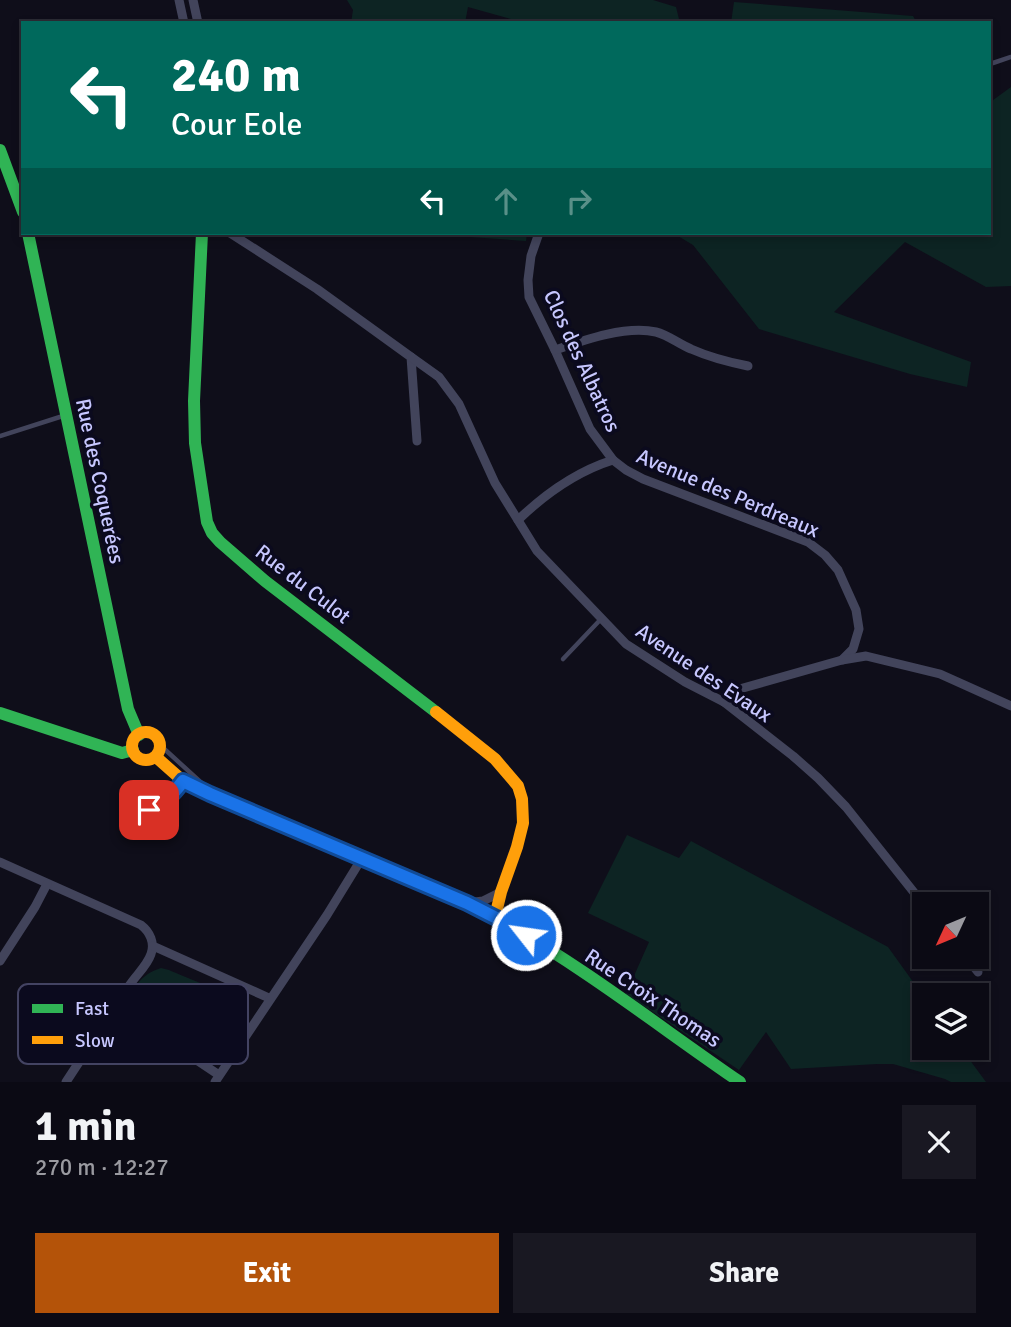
<!DOCTYPE html>
<html lang="en">
<head>
<meta charset="utf-8">
<style>
  body { margin:0; font-family:Signika,sans-serif; background:#191822; color:#f1f3f6; height:100vh; display:flex; flex-direction:column; font-size:26px; white-space:nowrap }
  * { box-sizing:border-box; margin:0 }
  p { font-size:23px; color:#9a9aa0 }
  .icon { flex:none; width:38px; height:38px; fill:none; stroke:currentColor; stroke-width:2; stroke-linecap:round; stroke-linejoin:round }
  .map { position:relative; height:1082px; overflow:hidden }
  .drawer { display:flex; flex-direction:column; background:#0b0a14; flex:1 }
  .drawer>* { flex:none }
  .banner { position:absolute; left:21px; top:21px; width:970px; height:214px; border-radius:0px; box-shadow:0 4px 10px #0003,0 0 0 2px #2b2b34; background:#00695c; color:#fff; overflow:hidden }
  .needle { width:46px; rotate:226deg }
  .tools { position:absolute; left:912px; top:892px; display:grid; gap:14px }
  .tools a { display:grid; place-items:center; width:77px; height:77px; border-radius:0px; background:#0b0a14; box-shadow:0 4px 10px #0003,0 0 0 2px #2b2b34; font-size:35px }
  .pin { position:absolute; display:grid; place-items:center; width:60px; height:60px; color:#fff; margin:-30px; border-radius:14px; box-shadow:0 4px 10px #0006 }
  .me { position:absolute; width:77px; margin:-38px; rotate:300deg; stroke-linejoin:round; filter:drop-shadow(0 0 5px #0008) }
  .turn { display:flex; align-items:center; gap:24px; height:147px; padding:0 35px; font-size:32px }
  .turn .icon { width:91px; height:91px; stroke-width:2.5 }
  .turn b { display:block; font-size:49px; line-height:60px }
  .lanes { display:flex; align-items:center; height:66px; padding:0 35px; background:#0003; justify-content:center; gap:35px; direction:ltr }
  .lanes .off { opacity:.35 }
  .round { display:grid; place-items:center; flex:none; width:74px; height:74px; border-radius:0px; background:#191822 }
  .head { display:flex; align-items:center; justify-content:space-between; height:119px; padding:0 35px }
  h1 { font-size:42px; font-weight:800; line-height:52px }
  .action { display:flex; gap:14px; margin-top:auto; padding:14px 35px }
  .action a { flex:1; height:80px; border-radius:0px; background:#b45309; color:#fff; font-size:28px; font-weight:800; line-height:80px; text-align:center }
  .action a+a { background:#191822; color:#f1f3f6 }
  .map>svg:first-child { display:block }
</style>
</head>
<body>
<div class="map">
<svg width="1011" height="1082" viewBox="0 0 1011 1082">
  <rect width="100%" height="100%" fill="#0f0e1a"/>
  <g fill="#0d2423">
    <polygon points="347,0 653,0 676,7 680,23 525,23 468,7 465,23 351,23 353,10"/>
    <polygon points="734,2 913,16 917,23 731,23"/>
    <polygon points="1011,87 1011,286 986,287 905,242 834,312 971,362 967,387 910,374 759,329 693,245 673,233 989,233 989,103"/>
    <polygon points="470,233 527,233 526,241 470,237"/>
    <polygon points="627,835 679,858 691,841 888,947 924,997 924,1048 961,1048 986,1082 951,1082 945,1079 893,1064 877,1064 791,1069 766,1032 739,1070 626,994 649,942 588,913"/>
    <path d="M 161,968 L 169,970 C 184,977 234,995 243,1005 C 244,1007 247,1013 247,1015 C 249,1024 241,1033 237,1040 C 230,1053 223,1060 208,1059 L 138,1012 C 125,992 141,974 161,968 Z"/>
  </g>
  <g fill="none" stroke-linecap="round" stroke-linejoin="round">
    <g stroke="#42445b" stroke-width="4.5">
      <polyline points="993,63 1011,57"/>
      <polyline points="0,436 66,415"/>
      <polyline points="563,659 601,619"/>
      <polyline points="160,745 206,787"/>
    </g>
    <g stroke="#42445b" stroke-width="9">
      <polyline points="179,0 184,23"/>
      <polyline points="193,0 198,23"/>
      <polyline points="230,233 317,289 411,357 417,441"/>
      <polyline points="539,233 531,256 528,280 529,297 555,350 590,429 613,460"/>
      <path d="M 555,350 C 584,340 626,325 656,332 C 668,335 679,344 691,349 C 709,357 728,362 748,366"/>
      <polyline points="411,357 439,377 459,404 495,483 537,551 626,644 685,682 724,702 793,756 818,778 846,807 924,905"/>
      <path d="M 518,520 C 544,495 578,471 613,460 L 626,470 L 643,479 L 808,542 L 825,555 L 838,570 L 856,610 L 859,629 L 853,649 L 842,660"/>
      <polyline points="724,702 736,690 842,660 866,656 940,674 1011,706"/>
      <path d="M 131,803 L 149,810 C 163,804 174,794 183,781"/>
      <path d="M 0,862 L 141,925 C 150,932 155,943 151,954 C 147,966 136,975 129,986 C 108,1018 87,1050 66,1082"/>
      <polyline points="467,903 483,901 501,892"/>
      <polyline points="153,946 269,998"/>
      <polyline points="966,957 978,972"/>
      <polyline points="0,961 35,907 47,884"/>
      <polyline points="116,1006 219,1075"/>
      <polyline points="215,1082 327,915 362,858"/>
    </g>
    <g stroke="#30b455" stroke-width="12">
      <polyline points="0,150 23,212"/>
      <polyline points="28,233 128,709 139,735"/>
      <polyline points="202,233 194,401 195,443 207,522 212,533 220,542 265,581 436,712"/>
      <polyline points="0,713 122,753 133,750"/>
      <path d="M 351,854 C 402,875 453,895 501,921 C 585,968 661,1028 740,1082"/>
    </g>
    <g stroke="#ff9f0a" stroke-width="12">
      <polyline points="436,712 495,759 518,786 522,799 523,823 517,847 501,892 495,917"/>
      <circle cx="146" cy="746" r="14"/>
      <polyline points="156,757 183,781 351,854"/>
    </g>
  </g>
  <g fill="none" stroke-linecap="round" stroke-linejoin="round">
    <g stroke="#114b97" stroke-width="18">
      <path id="route" d="M 149,810 C 163,804 174,794 183,781 L 210,794 L 467,903 L 508,924 L 526,935"/>
    </g>
    <use href="#route" stroke="#1a73e8" stroke-width="12"/>
  </g>
  <g text-anchor="middle" stroke-width="7" stroke-linejoin="round" paint-order="stroke">
    <g font-size="21" fill="#c7c7ff" stroke="#0b0a1e">
      <text transform="translate(582 361) rotate(65)" y="7">Clos des Albatros</text>
      <text transform="translate(100 481) rotate(78)" y="7">Rue des Coquerées</text>
      <text transform="translate(728 493) rotate(23)" y="7">Avenue des Perdreaux</text>
      <text transform="translate(303 584) rotate(38)" y="7">Rue du Culot</text>
      <text transform="translate(704 673) rotate(34)" y="7">Avenue des Evaux</text>
      <text transform="translate(653 998) rotate(34)" y="7">Rue Croix Thomas</text>
    </g>
  </g>
  <rect x="18" y="984" width="230" height="80" rx="10" fill="#0b0a1e" stroke="#434362" stroke-width="2"/>
  <rect x="32" y="1004" width="31" height="9" fill="#30b455"/>
  <rect x="32" y="1036" width="31" height="8" fill="#ff9f0a"/>
  <g font-size="19" fill="#c7c7ff">
    <text x="75" y="1015">Fast</text>
    <text x="75" y="1047">Slow</text>
  </g>
</svg>
<div class="tools">
<a><svg class="needle" viewBox="-14 -14 28 28"><path d="M0-13l5 13h-10z" fill="#e53935"/><path d="M0 13l5-13h-10z" fill="#9a9aa0"/></svg></a>
<a><svg class="icon" aria-label="layers" viewBox="0 0 24 24"><path d="M12 4l9 5-9 5-9-5zM3 14l9 5 9-5"/></svg></a>
</div>
<div class="pin" style="left:149px;top:810px;background:#d93025"><svg class="icon" aria-label="arrive" viewBox="0 0 24 24"><path d="M6 21V4h12l-3 4 3 4H6"/></svg></div>
<svg class="me" style="left:526px;top:935px" viewBox="-20 -20 40 40"><circle r="17" fill="#1a73e8" stroke="#fff" stroke-width="3"/><path d="M0-11L8 9 0 5-8 9z" fill="#fff"/></svg>
<div class="banner">
<div class="turn"><svg class="icon" aria-label="left" viewBox="0 0 24 24"><path d="M17 20v-9H6M10 6l-5 5 5 5"/></svg><div><b>240 m</b>Cour Eole</div></div>
<div class="lanes"><svg class="icon" aria-label="left" viewBox="0 0 24 24"><path d="M17 20v-9H6M10 6l-5 5 5 5"/></svg><svg class="icon off" aria-label="ahead" viewBox="0 0 24 24"><path d="M12 20V5M6 11l6-6 6 6"/></svg><svg class="icon off" aria-label="right" viewBox="0 0 24 24"><path d="M7 20v-9h11M14 6l5 5-5 5"/></svg></div>
</div>
</div>
<section class="drawer">
<div class="head"><div><h1>1 min</h1><p>270 m · 12:27</p></div><a class="round"><svg class="icon" aria-label="close" viewBox="0 0 24 24"><path d="M6 6l12 12M18 6L6 18"/></svg></a></div>
<div class="action"><a>Exit</a><a>Share</a></div>
</section>
</body>
</html>
